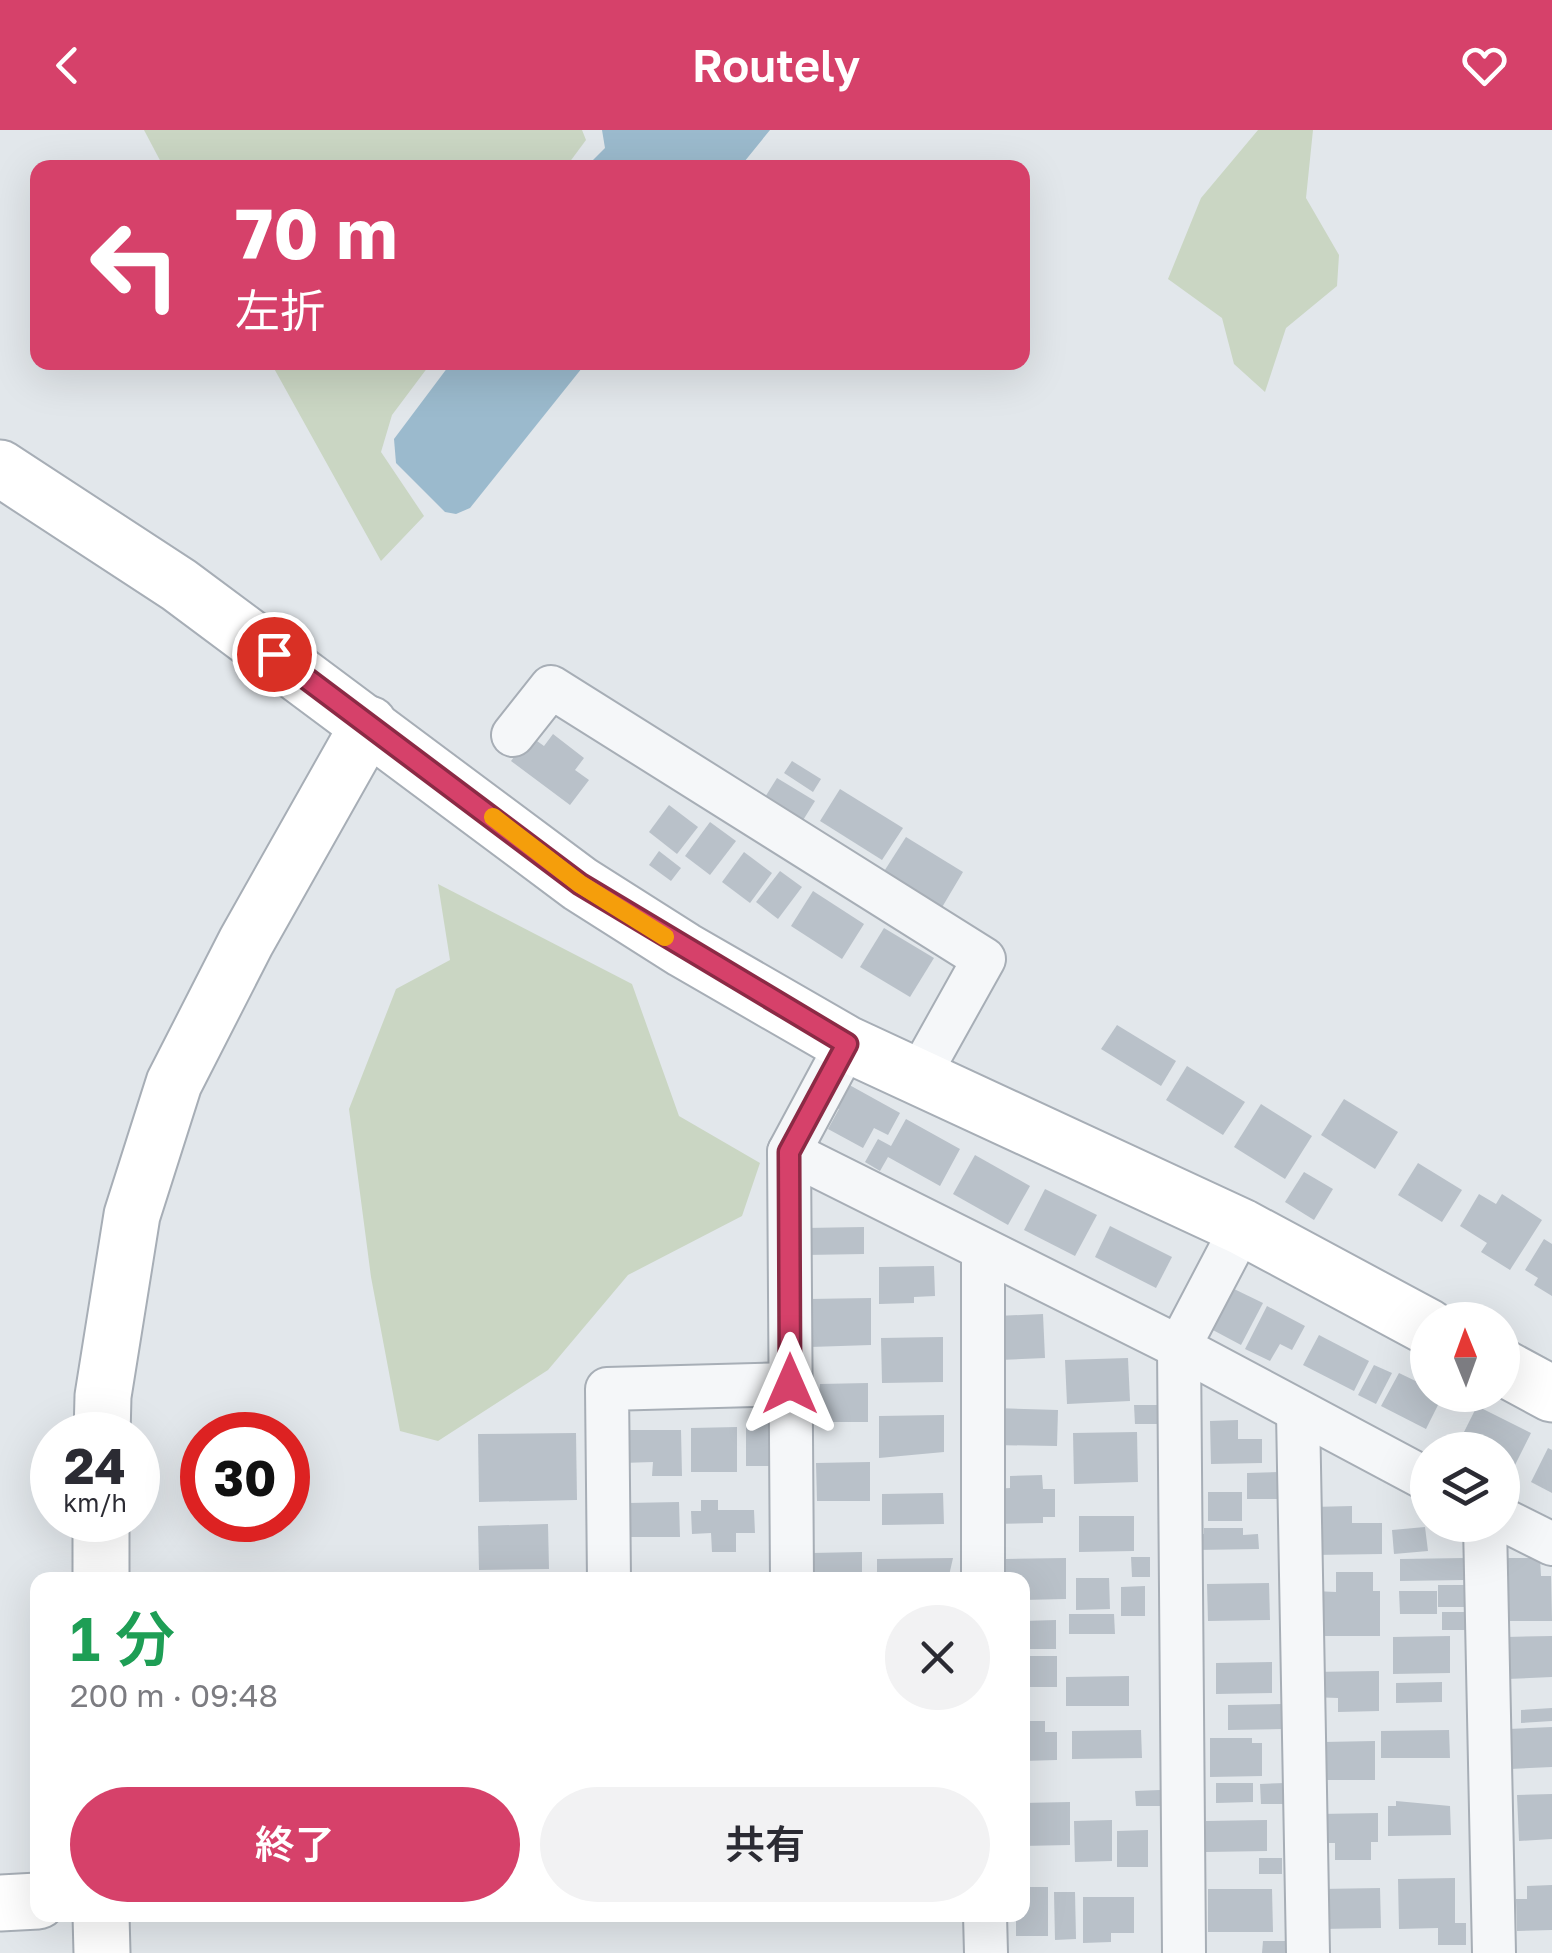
<!DOCTYPE html>
<html lang="ja">
<head>
<meta charset="utf-8">
<style>
  body { margin:0; font-family:"Golos Text","Noto Sans JP",sans-serif; background:#f2f2f3; color:#2b2b33; height:100vh; display:flex; flex-direction:column; font-size:38px; white-space:nowrap }
  * { box-sizing:border-box; margin:0 }
  p { font-size:32px; color:#7c7c81 }
  .icon { flex:none; width:55px; height:55px; fill:none; stroke:currentColor; stroke-width:2; stroke-linecap:round; stroke-linejoin:round }
  .map { position:relative; flex:1; overflow:hidden }
  .sheet { position:absolute; left:30px; top:1442px; width:1000px; height:350px; display:flex; flex-direction:column; background:#fff; border-radius:20px; box-shadow:0 10px 40px #0002 }
  .sheet>* { flex:none }
  .top-card { position:absolute; left:30px; top:30px; width:1000px; height:210px; border-radius:20px; box-shadow:0 10px 40px #0002; background:#d6416a; color:#fff; overflow:hidden }
  .needle { width:65px; rotate:359deg }
  .buttons { position:absolute; left:1410px; top:1172px; display:grid; gap:20px }
  .buttons a { display:grid; place-items:center; width:110px; height:110px; border-radius:50%; background:#fff; box-shadow:0 10px 40px #0002; font-size:50px }
  .speed { position:absolute; left:30px; top:1282px; display:flex; gap:20px; font-size:50px; font-weight:700; text-align:center }
  .speed>* { display:grid; place-content:center; width:130px; height:130px; border-radius:50%; background:#fff; box-shadow:0 10px 40px #0002; line-height:1 }
  .speed small { font-size:25px; font-weight:400 }
  .speed .limit { border:15px solid #d22; background:#fff; color:#111 }
  .pin { position:absolute; display:grid; place-items:center; width:85px; height:85px; color:#fff; margin:-42px; border:5px solid #fff; border-radius:50%; box-shadow:0 2px 10px #0007 }
  .me { position:absolute; width:110px; margin:-55px; rotate:0deg; stroke-linejoin:round; filter:drop-shadow(0 0 8px #0008) }
  .turn { display:flex; align-items:center; gap:35px; height:210px; padding:0 40px; font-size:45px }
  .turn .icon { width:130px; height:130px; stroke-width:2.5 }
  .turn b { display:block; font-size:70px; line-height:85px }
  .round { display:grid; place-items:center; flex:none; width:105px; height:105px; border-radius:52px; background:#f2f2f3 }
  .overview { display:flex; align-items:center; justify-content:space-between; height:170px; padding:0 40px }
  h1 { font-size:60px; font-weight:600; line-height:75px; color:#1e9e55 }
  .action { display:flex; gap:20px; margin-top:auto; padding:20px 40px }
  .action a { flex:1; height:115px; border-radius:60px; background:#d6416a; color:#fff; font-size:40px; font-weight:600; line-height:115px; text-align:center }
  .action a+a { background:#f2f2f3; color:#2b2b33 }
  header { display:flex; justify-content:space-between; align-items:center; height:130px; padding:0 40px; background:#d6416a; color:#fff; font-size:45px; font-weight:600 }
  .map>svg:first-child { display:block }
</style>
</head>
<body>
<header><svg class="icon" aria-label="back" viewBox="0 0 24 24"><path d="M15 5l-7 7 7 7"/></svg>Routely<svg class="icon" aria-label="heart" viewBox="0 0 24 24"><path d="M12 20l-8-8c-3-5 5-10 8-4 3-6 11-1 8 4z"/></svg></header>
<div class="map">
<svg width="1552" height="1823" viewBox="0 0 1552 1823">
  <rect width="100%" height="100%" fill="#e2e7eb"/>
  <g fill="#cad6c3">
    <polygon points="144,0 582,0 586,10 566,37 164,38"/>
    <polygon points="1258,0 1313,0 1306,68 1339,125 1337,156 1286,198 1265,262 1234,234 1222,188 1168,149 1201,68"/>
    <polygon points="271,233 431,233 392,285 381,322 424,386 381,431"/>
    <polygon points="438,754 632,854 679,986 760,1033 742,1086 628,1145 548,1240 438,1311 400,1301 371,1147 349,979 396,859 450,830"/>
  </g>
  <g fill="#9bbacd">
    <polygon points="602,0 770,0 740,37 586,37 605,18"/>
    <polygon points="451,233 586,233 470,378 456,384 445,382 396,333 394,309"/>
  </g>
  <g fill="#b9c1c9">
    <polygon points="553,604 584,628 575,640 589,650 570,675 511,631 530,606 544,616"/>
    <polygon points="792,631 821,649 813,662 784,643"/>
    <polygon points="777,648 815,671 800,695 762,672"/>
    <polygon points="840,659 903,698 882,730 820,691"/>
    <polygon points="669,675 698,697 677,724 649,702"/>
    <polygon points="710,692 736,711 710,745 685,726"/>
    <polygon points="906,707 963,742 941,779 883,743"/>
    <polygon points="659,721 681,738 671,751 649,735"/>
    <polygon points="744,722 772,743 750,773 722,752"/>
    <polygon points="780,741 802,757 778,789 756,772"/>
    <polygon points="813,761 864,794 842,829 791,796"/>
    <polygon points="884,798 934,828 910,867 860,837"/>
    <polygon points="1117,895 1176,931 1161,956 1101,919"/>
    <polygon points="1187,936 1245,972 1223,1005 1166,970"/>
    <polygon points="844,952 900,983 888,1005 874,998 863,1018 828,999 839,979 832,975"/>
    <polygon points="1344,969 1398,1002 1375,1039 1321,1005"/>
    <polygon points="1261,974 1312,1006 1285,1049 1234,1017"/>
    <polygon points="906,989 960,1019 940,1056 888,1027 880,1041 865,1032 878,1009 891,1016"/>
    <polygon points="975,1025 1030,1056 1008,1095 953,1064"/>
    <polygon points="1418,1033 1462,1060 1442,1092 1398,1065"/>
    <polygon points="1304,1042 1333,1059 1314,1090 1285,1072"/>
    <polygon points="1045,1059 1097,1085 1075,1126 1024,1100"/>
    <polygon points="1479,1064 1496,1074 1502,1064 1542,1090 1510,1140 1481,1122 1487,1113 1460,1096"/>
    <polygon points="1110,1096 1172,1127 1156,1158 1095,1127"/>
    <polygon points="864,1097 864,1124 806,1125 806,1098"/>
    <polygon points="1544,1109 1552,1114 1552,1166 1534,1155 1538,1148 1525,1140"/>
    <polygon points="934,1136 935,1166 914,1167 914,1173 879,1174 879,1137"/>
    <polygon points="1232,1158 1263,1173 1241,1215 1211,1199"/>
    <polygon points="871,1168 871,1215 810,1217 809,1169"/>
    <polygon points="1267,1176 1305,1196 1292,1220 1280,1214 1270,1231 1245,1219"/>
    <polygon points="1043,1184 1045,1228 999,1230 997,1186"/>
    <polygon points="1319,1205 1369,1231 1354,1261 1303,1235"/>
    <polygon points="943,1207 943,1252 882,1253 881,1208"/>
    <polygon points="1128,1228 1130,1271 1067,1274 1065,1230"/>
    <polygon points="1374,1235 1392,1243 1376,1274 1358,1265"/>
    <polygon points="1399,1243 1428,1257 1428,1265 1443,1265 1426,1299 1381,1276"/>
    <polygon points="868,1253 868,1292 816,1292 820,1254"/>
    <polygon points="1134,1275 1157,1275 1157,1294 1135,1294"/>
    <polygon points="1477,1276 1531,1303 1514,1337 1502,1332 1502,1320 1479,1320 1460,1310"/>
    <polygon points="995,1278 1058,1280 1057,1316 994,1315"/>
    <polygon points="944,1285 944,1322 879,1328 879,1286"/>
    <polygon points="1238,1290 1238,1309 1262,1309 1262,1333 1211,1334 1210,1291"/>
    <polygon points="768,1293 769,1336 746,1336 746,1294"/>
    <polygon points="737,1297 737,1342 691,1342 691,1298"/>
    <polygon points="621,1300 681,1300 682,1346 652,1346 653,1332 622,1333"/>
    <polygon points="1137,1302 1138,1352 1074,1354 1073,1303"/>
    <polygon points="576,1303 577,1370 479,1372 478,1304"/>
    <polygon points="1548,1318 1552,1320 1552,1363 1531,1352"/>
    <polygon points="870,1332 870,1371 817,1371 816,1333"/>
    <polygon points="1280,1342 1280,1369 1247,1369 1247,1343"/>
    <polygon points="1042,1345 1043,1359 1055,1359 1055,1387 1043,1387 1043,1393 993,1394 993,1359 1010,1358 1010,1346"/>
    <rect x="1208" y="1362" width="34" height="29"/>
    <polygon points="943,1363 944,1394 882,1395 882,1364"/>
    <polygon points="701,1370 718,1370 718,1380 754,1380 755,1403 736,1403 736,1422 712,1422 711,1403 692,1404 691,1381 701,1381"/>
    <polygon points="679,1372 680,1407 629,1407 628,1373"/>
    <polygon points="1352,1376 1352,1393 1382,1393 1382,1424 1313,1425 1312,1377"/>
    <polygon points="1079,1386 1134,1386 1134,1421 1079,1422"/>
    <polygon points="548,1394 549,1439 479,1440 478,1396"/>
    <polygon points="1425,1397 1428,1421 1394,1424 1392,1400"/>
    <polygon points="1204,1398 1243,1398 1243,1405 1258,1404 1259,1419 1196,1420 1197,1404 1204,1404"/>
    <polygon points="862,1422 862,1450 811,1450 811,1423"/>
    <polygon points="1131,1427 1150,1427 1150,1447 1132,1447"/>
    <polygon points="953,1428 948,1450 877,1450 877,1429"/>
    <polygon points="1066,1428 1066,1469 1022,1470 1022,1450 1006,1450 1006,1429"/>
    <polygon points="1464,1428 1464,1450 1400,1451 1400,1429"/>
    <polygon points="1502,1428 1540,1428 1541,1446 1551,1446 1552,1491 1502,1491"/>
    <polygon points="1336,1442 1373,1442 1373,1461 1380,1461 1380,1506 1315,1506 1314,1461 1336,1462"/>
    <polygon points="766,1445 766,1450 743,1450 743,1446"/>
    <polygon points="1076,1448 1109,1448 1110,1479 1076,1480"/>
    <polygon points="1269,1453 1270,1490 1208,1491 1207,1454"/>
    <rect x="1438" y="1455" width="31" height="22"/>
    <polygon points="1145,1456 1145,1486 1121,1486 1121,1457"/>
    <polygon points="1399,1461 1437,1461 1437,1484 1400,1484"/>
    <rect x="1442" y="1482" width="27" height="18"/>
    <polygon points="1069,1484 1114,1484 1115,1504 1069,1504"/>
    <polygon points="1056,1490 1056,1519 1022,1519 1022,1491"/>
    <polygon points="1450,1506 1450,1543 1393,1544 1393,1507"/>
    <polygon points="1552,1506 1552,1547 1507,1549 1506,1507"/>
    <rect x="1022" y="1526" width="35" height="31"/>
    <polygon points="1272,1532 1272,1563 1216,1564 1216,1533"/>
    <polygon points="1379,1541 1379,1581 1338,1582 1338,1568 1310,1567 1309,1542"/>
    <polygon points="1129,1546 1129,1576 1066,1576 1066,1547"/>
    <polygon points="1442,1552 1442,1572 1396,1573 1396,1553"/>
    <polygon points="1282,1574 1282,1599 1228,1600 1228,1575"/>
    <polygon points="1552,1578 1552,1591 1521,1593 1521,1580"/>
    <polygon points="1022,1591 1045,1591 1045,1602 1057,1602 1057,1630 1022,1631"/>
    <polygon points="1552,1597 1552,1637 1510,1639 1508,1599"/>
    <polygon points="1141,1600 1142,1628 1072,1629 1072,1601"/>
    <polygon points="1449,1600 1450,1628 1381,1628 1381,1601"/>
    <polygon points="1210,1608 1252,1608 1252,1613 1262,1613 1262,1646 1210,1647"/>
    <polygon points="1375,1611 1375,1650 1323,1650 1323,1612"/>
    <polygon points="1216,1653 1253,1653 1253,1672 1216,1673"/>
    <polygon points="1285,1653 1285,1674 1261,1674 1260,1654"/>
    <polygon points="1160,1660 1160,1676 1136,1676 1135,1661"/>
    <polygon points="1552,1664 1552,1709 1519,1711 1517,1665"/>
    <polygon points="1396,1671 1450,1676 1451,1705 1388,1706 1388,1676 1396,1676"/>
    <polygon points="1070,1672 1070,1715 1022,1716 1022,1673"/>
    <polygon points="1378,1683 1378,1712 1371,1712 1371,1730 1335,1730 1335,1713 1319,1713 1319,1684"/>
    <polygon points="1112,1690 1112,1731 1075,1732 1074,1691"/>
    <polygon points="1267,1690 1267,1721 1206,1722 1206,1691"/>
    <polygon points="1148,1700 1148,1737 1117,1737 1117,1701"/>
    <rect x="1259" y="1728" width="23" height="16"/>
    <polygon points="1455,1748 1455,1793 1466,1793 1466,1815 1438,1815 1438,1798 1399,1799 1398,1749"/>
    <polygon points="1552,1755 1552,1800 1517,1801 1516,1769 1527,1769 1527,1756"/>
    <polygon points="1022,1757 1048,1757 1048,1806 1016,1806 1016,1785 1022,1785"/>
    <polygon points="1380,1758 1381,1798 1321,1799 1321,1759"/>
    <polygon points="1208,1759 1272,1759 1273,1802 1208,1802"/>
    <polygon points="1054,1762 1075,1762 1076,1809 1055,1810"/>
    <polygon points="1083,1767 1134,1767 1134,1803 1111,1803 1111,1812 1083,1813"/>
    <polygon points="1263,1811 1288,1811 1288,1823 1262,1823"/>
  </g>
  <g fill="none" stroke-linecap="round" stroke-linejoin="round">
    <g stroke="#a7aeb6" stroke-width="46">
      <g id="street">
        <polyline points="513,605 551,557 984,829 917,949"/>
        <polyline points="789,1022 1179,1217 1428,1350"/>
        <polyline points="1298,1283 1308,1823"/>
        <polyline points="1502,1389 1552,1414"/>
        <polyline points="1485,1395 1494,1823"/>
        <polyline points="609,1450 607,1259 789,1254"/>
        <polyline points="792,1450 789,1022 847,914"/>
        <polyline points="983,1450 983,1121"/>
        <polyline points="985,1785 986,1823"/>
        <polyline points="1184,1823 1179,1217 1242,1097"/>
      </g>
    </g>
    <g stroke="#a7aeb6" stroke-width="59">
      <g id="secondary">
        <polyline points="0,338 179,455 580,754 684,820 847,914 1242,1097 1428,1197"/>
        <polyline points="1502,1237 1552,1264"/>
        <polyline points="102,1305 103,1266 132,1085 174,953 246,812 369,594"/>
        <polyline points="101,1450 101,1390"/>
        <polyline points="0,1773 38,1771"/>
        <polyline points="101,1785 102,1823"/>
      </g>
    </g>
    <use href="#street" stroke="#f5f7f9" stroke-width="42"/>
    <use href="#secondary" stroke="#fff" stroke-width="55"/>
  </g>
  <g fill="none" stroke-linecap="round" stroke-linejoin="round">
    <g stroke="#8b2a45" stroke-width="25">
      <polyline id="route" points="274,524 580,754 847,914 789,1022 790,1254"/>
    </g>
    <use href="#route" stroke="#d6416a" stroke-width="18"/>
    <polyline stroke="#f59e0b" stroke-width="18" points="493,687 580,754 665,807"/>
  </g>
</svg>
<div class="buttons">
<a><svg class="needle" viewBox="-14 -14 28 28"><path d="M0-13l5 13h-10z" fill="#e53935"/><path d="M0 13l5-13h-10z" fill="#7c7c81"/></svg></a>
<a><svg class="icon" aria-label="layers" viewBox="0 0 24 24"><path d="M12 4l9 5-9 5-9-5zM3 14l9 5 9-5"/></svg></a>
</div>
<div class="speed"><div>24<small>km/h</small></div><div class="limit">30</div></div>
<div class="pin" style="left:274px;top:524px;background:#d93025"><svg class="icon" aria-label="arrive" viewBox="0 0 24 24"><path d="M6 21V4h12l-3 4 3 4H6"/></svg></div>
<svg class="me" style="left:790px;top:1254px" viewBox="-20 -20 40 40"><path d="M0-17L14 15 0 8-14 15z" fill="#d6416a" stroke="#fff" stroke-width="4"/></svg>
<div class="top-card">
<div class="turn"><svg class="icon" aria-label="left" viewBox="0 0 24 24"><path d="M17 20v-9H6M10 6l-5 5 5 5"/></svg><div><b>70 m</b>左折</div></div>
</div>
<section class="sheet">
<div class="overview"><div><h1>1 分</h1><p>200 m · 09:48</p></div><a class="round"><svg class="icon" aria-label="close" viewBox="0 0 24 24"><path d="M6 6l12 12M18 6L6 18"/></svg></a></div>
<div class="action"><a>終了</a><a>共有</a></div>
</section>
</div>
</body>
</html>
